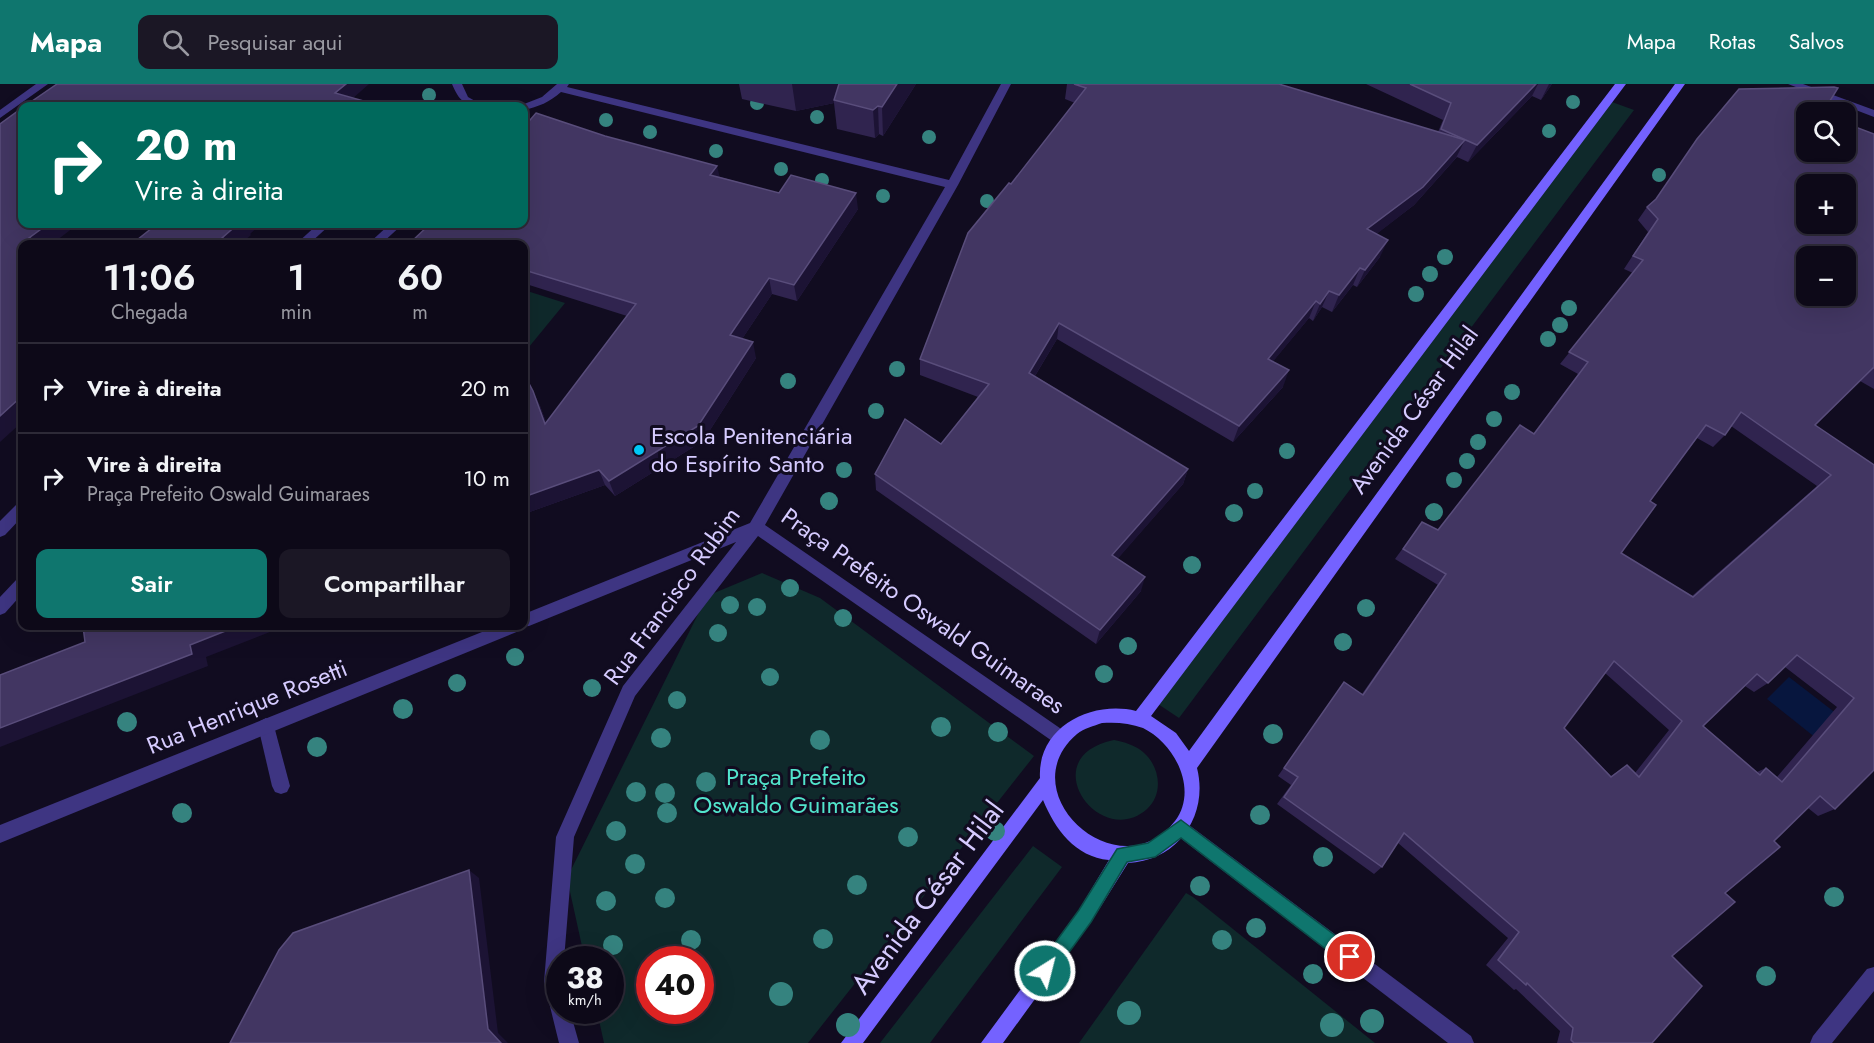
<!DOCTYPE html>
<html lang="pt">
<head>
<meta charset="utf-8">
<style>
  body { margin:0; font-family:Jost,sans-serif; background:#1b1725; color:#f1f3f6; height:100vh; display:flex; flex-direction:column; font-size:22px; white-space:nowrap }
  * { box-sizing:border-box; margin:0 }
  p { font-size:20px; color:#9a9aa2 }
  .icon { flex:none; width:33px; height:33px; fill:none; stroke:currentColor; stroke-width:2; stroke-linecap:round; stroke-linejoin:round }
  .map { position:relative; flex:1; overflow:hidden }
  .side { position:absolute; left:18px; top:156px; width:510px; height:390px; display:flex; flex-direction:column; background:#0d0918; border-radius:12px; box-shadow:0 6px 24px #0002,0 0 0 2px #2d2a37 }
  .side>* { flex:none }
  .top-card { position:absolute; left:18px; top:18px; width:510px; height:126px; border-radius:12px; box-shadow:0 6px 24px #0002,0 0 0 2px #2d2a37; background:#00695c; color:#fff; overflow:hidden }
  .buttons { position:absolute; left:1796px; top:18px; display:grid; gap:12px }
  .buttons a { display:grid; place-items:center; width:60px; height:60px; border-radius:12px; background:#0d0918; box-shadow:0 6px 24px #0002,0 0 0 2px #2d2a37; font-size:30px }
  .speed { position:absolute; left:546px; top:862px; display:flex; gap:12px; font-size:30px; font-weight:700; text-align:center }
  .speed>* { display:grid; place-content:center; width:78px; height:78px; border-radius:50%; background:#0d0918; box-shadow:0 6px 24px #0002,0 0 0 2px #2d2a37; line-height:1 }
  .speed small { font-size:15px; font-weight:400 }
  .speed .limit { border:9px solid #d22; background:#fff; color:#111 }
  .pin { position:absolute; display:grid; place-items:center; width:51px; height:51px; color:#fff; margin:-26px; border:3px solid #fff; border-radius:50%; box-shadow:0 2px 6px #0007 }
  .me { position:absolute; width:66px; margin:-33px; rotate:36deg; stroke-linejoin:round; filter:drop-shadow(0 0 4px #0008) }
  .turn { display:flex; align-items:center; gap:21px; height:126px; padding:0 18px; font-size:27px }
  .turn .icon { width:78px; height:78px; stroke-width:2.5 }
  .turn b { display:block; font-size:42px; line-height:51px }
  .eta { display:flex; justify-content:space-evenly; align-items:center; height:102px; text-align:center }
  .eta b { font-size:36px; font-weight:600; line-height:42px }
  .primary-button { display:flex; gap:12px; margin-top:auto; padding:12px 18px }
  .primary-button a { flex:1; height:69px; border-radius:12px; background:#0f766e; color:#fff; font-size:24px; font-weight:600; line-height:69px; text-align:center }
  .primary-button a+a { background:#1b1725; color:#f1f3f6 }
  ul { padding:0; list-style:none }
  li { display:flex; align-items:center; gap:18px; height:90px; padding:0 18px; border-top:2px solid #2d2a37 }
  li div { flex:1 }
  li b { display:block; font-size:22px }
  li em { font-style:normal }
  header { display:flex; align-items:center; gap:36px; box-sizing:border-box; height:84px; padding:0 30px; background:#0f766e; color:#fff }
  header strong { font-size:28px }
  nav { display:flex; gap:33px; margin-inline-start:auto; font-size:21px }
  .search { width:420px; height:54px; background:#1b1725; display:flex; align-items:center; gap:15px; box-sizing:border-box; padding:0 21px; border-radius:12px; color:#9a9aa2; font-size:22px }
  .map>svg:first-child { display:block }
</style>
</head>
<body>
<header>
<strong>Mapa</strong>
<div class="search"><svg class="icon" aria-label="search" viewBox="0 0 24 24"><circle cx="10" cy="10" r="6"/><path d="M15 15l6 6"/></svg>Pesquisar aqui</div>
<nav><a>Mapa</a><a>Rotas</a><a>Salvos</a></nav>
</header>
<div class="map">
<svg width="1874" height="959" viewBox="0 0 1874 959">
  <rect width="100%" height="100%" fill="#110c20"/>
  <g fill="#0f292b" fill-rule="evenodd">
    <polygon points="1612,18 1634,26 1179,634 1155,618"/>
    <polygon points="524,206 565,219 524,269"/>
    <path d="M 762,489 L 820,514 L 1034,672 L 808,959 L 604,959 L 597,927 L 610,927 L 610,876 L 585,876 L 567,794 L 707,512 ZM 650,876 L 700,876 L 700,927 L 650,927 Z"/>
    <path d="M 1114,656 C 1124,658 1135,661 1143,668 C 1160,682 1164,710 1147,725 C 1100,767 1032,673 1114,656 Z"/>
    <polygon points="1033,762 1062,783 930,959 880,959"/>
    <polygon points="1186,809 1193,813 1375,959 1079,959"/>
  </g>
  <polygon fill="#07163e" points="1789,593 1868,654 1846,678 1767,615"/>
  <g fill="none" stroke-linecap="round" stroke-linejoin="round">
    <polygon fill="#3e3582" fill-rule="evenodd" points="266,634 272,637 274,642 290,702 287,708 281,710 275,708 272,702 258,642 260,637"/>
    <g fill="#3e3582" fill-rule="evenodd">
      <polygon points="36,0 48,0 0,34 0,26"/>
      <path d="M 452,0 L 462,0 L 468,13 L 484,22 C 465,22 459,17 452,0 Z"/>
      <path d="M 557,0 L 569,0 L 567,3 L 949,96 L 1001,0 L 1011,0 L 958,101 L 765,441 L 1067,649 L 1069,654 L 1067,659 L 1061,662 L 1055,659 L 758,452 L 635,612 L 574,753 L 564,876 L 560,876 L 560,927 L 570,927 L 579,959 L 559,959 L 544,898 L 556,753 L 623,602 L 736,458 L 529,542 L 521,543 L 519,547 L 0,759 L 0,741 L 497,542 L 524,542 L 524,530 L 750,439 L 945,103 L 561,8 C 550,18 538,23 524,26 L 524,22 L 519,22 L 542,13 Z"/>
      <polygon points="1788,0 1803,0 1874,26 1874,33"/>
      <polygon points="318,140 331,140 309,160 296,160"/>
      <polygon points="390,140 403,140 381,160 368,160"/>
      <polygon points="22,418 22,433 5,451 0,453 0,437 17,420"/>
      <polygon points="22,493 22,510 5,529 0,531 0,513 17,495"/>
      <polygon points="1181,735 1471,952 1474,959 1448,959 1175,750 1172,744 1175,738"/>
      <polygon points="1874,883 1874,907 1832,959 1810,959 1813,952 1867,885"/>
    </g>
    <path fill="#7462ff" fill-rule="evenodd" d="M 1615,0 L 1626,0 L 1151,632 L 1176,649 L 1189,667 L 1675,0 L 1685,0 L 1197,684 C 1209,731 1178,777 1128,779 L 1091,838 L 1003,959 L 981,959 L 1079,826 L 1109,776 C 1075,773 1055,745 1043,716 L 863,959 L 841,959 L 1040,694 C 1037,643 1092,616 1136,627 ZM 1102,639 C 1116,638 1130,639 1143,644 C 1174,659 1199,705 1175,737 C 1119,809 1008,709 1077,650 C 1084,644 1094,642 1102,639 Z"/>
  </g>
  <g fill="#35837f">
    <circle cx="429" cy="11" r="7"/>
    <circle cx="1573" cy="18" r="7"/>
    <circle cx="757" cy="19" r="7"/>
    <circle cx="817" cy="33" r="7"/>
    <circle cx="606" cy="36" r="7"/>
    <circle cx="1549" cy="47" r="7"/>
    <circle cx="650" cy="48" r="7"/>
    <circle cx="929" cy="53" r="7"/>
    <circle cx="716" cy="67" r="7"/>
    <circle cx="781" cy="85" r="7"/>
    <circle cx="1659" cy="91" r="7"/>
    <circle cx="822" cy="96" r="7"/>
    <circle cx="883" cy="112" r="7"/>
    <circle cx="987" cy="117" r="7"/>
    <circle cx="1445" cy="173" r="8"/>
    <circle cx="1430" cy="190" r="8"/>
    <circle cx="1416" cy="210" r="8"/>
    <circle cx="1569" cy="224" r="8"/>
    <circle cx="1560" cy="241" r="8"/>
    <circle cx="1548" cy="255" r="8"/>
    <circle cx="897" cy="285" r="8"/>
    <circle cx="788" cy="297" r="8"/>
    <circle cx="1512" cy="308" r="8"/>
    <circle cx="876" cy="327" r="8"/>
    <circle cx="1494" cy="335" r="8"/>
    <circle cx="1478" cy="358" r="8"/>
    <circle cx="1287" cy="367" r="8"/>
    <circle cx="1467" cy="377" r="8"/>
    <circle cx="844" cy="386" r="8"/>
    <circle cx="1454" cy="396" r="8"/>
    <circle cx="1255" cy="407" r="8"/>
    <circle cx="829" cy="417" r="9"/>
    <circle cx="1434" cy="428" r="9"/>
    <circle cx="1234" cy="429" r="9"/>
    <circle cx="1192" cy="481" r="9"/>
    <circle cx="790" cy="504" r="9"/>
    <circle cx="730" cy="521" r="9"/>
    <circle cx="757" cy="523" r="9"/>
    <circle cx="1366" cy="524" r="9"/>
    <circle cx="843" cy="534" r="9"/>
    <circle cx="718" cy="549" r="9"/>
    <circle cx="1343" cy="558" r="9"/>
    <circle cx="1128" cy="562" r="9"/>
    <circle cx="515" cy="573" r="9"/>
    <circle cx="1104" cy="590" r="9"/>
    <circle cx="770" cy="593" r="9"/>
    <circle cx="457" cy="599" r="9"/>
    <circle cx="592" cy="604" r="9"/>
    <circle cx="677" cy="616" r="9"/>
    <circle cx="403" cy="625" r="10"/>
    <circle cx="127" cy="638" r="10"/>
    <circle cx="941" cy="643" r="10"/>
    <circle cx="998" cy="648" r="10"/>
    <circle cx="1273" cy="650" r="10"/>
    <circle cx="661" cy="654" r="10"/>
    <circle cx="820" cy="656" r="10"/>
    <circle cx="317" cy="663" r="10"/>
    <circle cx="706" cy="698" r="10"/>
    <circle cx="636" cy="708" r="10"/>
    <circle cx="665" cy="709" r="10"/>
    <circle cx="182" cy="729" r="10"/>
    <circle cx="667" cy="729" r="10"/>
    <circle cx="1260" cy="731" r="10"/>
    <circle cx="616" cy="747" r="10"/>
    <circle cx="995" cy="747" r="10"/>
    <circle cx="908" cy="753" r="10"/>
    <circle cx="1323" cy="773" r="10"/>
    <circle cx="635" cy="780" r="10"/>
    <circle cx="857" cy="801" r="10"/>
    <circle cx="1200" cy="802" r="10"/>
    <circle cx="1834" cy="813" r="10"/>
    <circle cx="665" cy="814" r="10"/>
    <circle cx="606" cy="817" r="10"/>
    <circle cx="1256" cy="844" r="10"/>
    <circle cx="823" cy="855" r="10"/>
    <circle cx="691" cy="856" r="10"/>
    <circle cx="1222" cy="856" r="10"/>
    <circle cx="613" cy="861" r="10"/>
    <circle cx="1313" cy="890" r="10"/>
    <circle cx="1766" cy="892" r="10"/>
    <circle cx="781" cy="910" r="12"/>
    <circle cx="1129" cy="929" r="12"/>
    <circle cx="1372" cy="937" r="12"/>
    <circle cx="848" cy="941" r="12"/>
    <circle cx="1332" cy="941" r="12"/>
  </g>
  <g fill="#30244f" fill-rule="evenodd">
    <polygon points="739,0 916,0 883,52 879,50 875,54 837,45 834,19 796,27 742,15"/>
    <polygon points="1067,0 1279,0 1438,48 1443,36 1366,0 1552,0 1541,16 1532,12 1468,78 1457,73 1414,121 1376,150 1380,173 1357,203 1353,201 1332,228 1322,223 1313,237 1309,234 1273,277 1283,303 1233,358 1057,255 1035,292 1188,385 1183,400 1117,475 1141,507 1096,560 876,406 875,390 941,360 978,313 920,291 920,275 1011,100 1075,19 1065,15"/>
    <path d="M 1806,28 L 1874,50 L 1874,305 L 1860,297 L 1815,341 L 1874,381 L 1874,686 L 1835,725 L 1818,732 L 1808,724 L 1774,757 L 1725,809 L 1672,872 L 1652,959 L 1557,959 L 1560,947 L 1516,905 L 1514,906 L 1486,881 L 1508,854 L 1398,759 L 1382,783 L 1374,790 L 1277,720 L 1291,701 L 1278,692 L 1344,598 L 1362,610 L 1438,501 L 1395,475 L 1422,438 L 1438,446 L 1533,350 L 1578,290 L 1560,280 L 1633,189 L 1624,185 L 1648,148 L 1638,136 L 1647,123 ZM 1731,342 L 1817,402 L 1692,512 L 1621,469 L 1650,417 L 1697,354 L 1713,363 L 1725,351 ZM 1785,583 L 1837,623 L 1777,693 L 1766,684 L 1757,688 L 1703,642 L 1745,602 L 1754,608 L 1768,599 ZM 1605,589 L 1669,646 L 1635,689 L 1627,681 L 1611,692 L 1564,644 Z"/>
    <polygon points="720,93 779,109 858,125 797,217 772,210 742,255 756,274 703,357 615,412 605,401 524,430 524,290 540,322 546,339 627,232 526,200 524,203 524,160"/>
  </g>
  <g fill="#1c1334">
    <polygon points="346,0 369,0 344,22 335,9"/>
    <polygon points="792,0 843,0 834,16 834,19 796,27"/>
    <polygon points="897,0 916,0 883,52 882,23"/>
    <polygon points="1536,0 1538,0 1532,12 1468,78 1477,61"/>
    <polygon points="1549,0 1552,0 1541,16"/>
    <polygon points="878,22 879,50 875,54 873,26"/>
    <polygon points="1465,56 1456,74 1414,121 1360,163 1367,145"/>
    <polygon points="717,82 721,98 710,91"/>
    <polygon points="856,109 858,125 797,217 794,201"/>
    <polygon points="48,140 78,140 52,160 35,160 29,154"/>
    <polygon points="238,140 261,140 250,150 251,151 241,160 218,160 222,154"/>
    <polygon points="1388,156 1380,173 1357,203 1365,186"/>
    <polygon points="1360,184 1353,201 1332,228 1339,211"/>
    <polygon points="769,194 772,210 734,267 730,251"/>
    <polygon points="1329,207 1322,223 1313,237 1320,220"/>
    <polygon points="1316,217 1309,234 1262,291 1268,275"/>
    <polygon points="1059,239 1057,255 1027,305 1029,289"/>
    <polygon points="753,258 756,274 703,357 615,412 609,397"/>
    <polygon points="1289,286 1283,303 1233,358 1239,342"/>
    <polygon points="533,307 540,322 553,355 545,340"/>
    <polygon points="22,312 22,338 0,358 0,332"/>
    <polygon points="1188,385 1183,400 1108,486 1112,471"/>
    <polygon points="599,386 605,401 524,430 524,413"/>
    <polygon points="1145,493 1141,507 1096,560 1100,546"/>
    <polygon points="238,542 285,542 206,573 208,582 0,663 0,644 190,561"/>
    <polygon points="289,542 302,542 293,545"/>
    <polygon points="469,786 479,794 498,949 508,959 501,959 488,945"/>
  </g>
  <g fill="#423662" stroke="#594d7b" stroke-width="1.5" fill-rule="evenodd">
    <polygon points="57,0 346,0 335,9 371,19 367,22 25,22"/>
    <polygon points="839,0 897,0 882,23 878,22 873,26 834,16"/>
    <polygon points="1074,0 1279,0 1465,56 1423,103 1367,145 1388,156 1365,186 1360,184 1339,211 1329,207 1320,220 1316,217 1268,275 1289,286 1239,342 1059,239 1029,289 1188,385 1112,471 1145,493 1100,546 875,390 905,335 941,360 989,300 920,275 968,149 1009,99 1011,100 1086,4"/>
    <polygon points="1410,0 1536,0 1477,61 1441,45 1451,19"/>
    <path d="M 1834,3 L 1838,4 L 1823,28 L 1806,28 L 1806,68 L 1845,68 L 1845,39 L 1874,50 L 1874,284 L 1873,284 L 1815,341 L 1874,381 L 1874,686 L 1835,725 L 1820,712 L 1774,757 L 1780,763 L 1725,809 L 1735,818 L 1672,872 L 1702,902 L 1652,959 L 1574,959 L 1571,956 L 1573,944 L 1527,899 L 1526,901 L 1498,876 L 1519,848 L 1404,749 L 1382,783 L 1284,713 L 1298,693 L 1284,684 L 1344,598 L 1363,611 L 1446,490 L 1403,465 L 1422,438 L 1438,446 L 1520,341 L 1534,350 L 1588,278 L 1569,268 L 1643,176 L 1633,172 L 1658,135 L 1647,123 L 1656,115 L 1697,55 L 1739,5 ZM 1806,100 L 1845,100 L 1845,140 L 1806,140 ZM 1806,172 L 1845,172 L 1845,212 L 1806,212 ZM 1741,328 L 1831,391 L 1693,513 L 1621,469 L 1656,421 L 1650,417 L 1706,341 L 1725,351 ZM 1797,571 L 1854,614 L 1782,698 L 1766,684 L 1760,691 L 1703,642 L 1757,590 L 1768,599 ZM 1614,577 L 1682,637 L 1639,693 L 1627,681 L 1611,693 L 1564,644 Z"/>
    <polygon points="22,24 22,140 48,140 29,154 49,160 22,160 22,312 0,332 0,40"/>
    <polygon points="536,29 605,52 717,82 710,91 779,109 791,91 856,109 794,201 769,194 730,251 753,258 698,342 609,397 599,386 524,413 524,290 533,307 545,340 636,220 524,186 524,160 409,160 430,140 524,140 524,43"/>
    <polygon points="157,140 238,140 222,154 225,155 218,160 132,160"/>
    <polygon points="83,542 238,542 190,561 192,570 0,644 0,591 85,558"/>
    <polygon points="469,786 488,945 501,959 230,959 279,866 293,849"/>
  </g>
  <polygon fill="#0f766e" stroke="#0a4d48" stroke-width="1.5" points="1181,736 1356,867 1359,873 1356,879 1350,882 1344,879 1181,754 1155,773 1127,778 1091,838 1051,893 1045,895 1039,893 1036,887 1039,881 1079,826 1117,765 1148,759"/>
  <circle fill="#00c8f6" stroke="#110c20" stroke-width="2" cx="639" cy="366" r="6"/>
  <g text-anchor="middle" stroke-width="6" stroke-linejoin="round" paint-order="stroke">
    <g font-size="24" fill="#d6cbff" stroke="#110c20">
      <text transform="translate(1414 326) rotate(-54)" y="8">Avenida César Hilal</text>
      <text transform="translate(672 512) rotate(-54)" y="8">Rua Francisco Rubim</text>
      <text transform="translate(923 527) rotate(35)" y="8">Praça Prefeito Oswald Guimaraes</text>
      <text transform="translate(247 623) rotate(-22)" y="8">Rua Henrique Rosetti</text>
    </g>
    <g font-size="24" fill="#d6cbff" stroke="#110c20" text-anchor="start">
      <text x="651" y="360">Escola Penitenciária<tspan x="651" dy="28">do Espírito Santo</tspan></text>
    </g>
    <g font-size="24" fill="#52e4cc" stroke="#110c20">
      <text x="796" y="701">Praça Prefeito<tspan x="796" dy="28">Oswaldo Guimarães</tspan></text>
    </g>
    <g font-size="28" fill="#d6cbff" stroke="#110c20">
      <text transform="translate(927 813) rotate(-53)" y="10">Avenida César Hilal</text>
    </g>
  </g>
</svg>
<div class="buttons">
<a><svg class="icon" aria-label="search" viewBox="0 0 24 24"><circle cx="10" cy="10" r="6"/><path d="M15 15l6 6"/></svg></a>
<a>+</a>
<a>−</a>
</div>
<div class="speed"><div>38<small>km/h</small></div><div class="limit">40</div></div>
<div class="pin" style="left:1350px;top:873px;background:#d93025"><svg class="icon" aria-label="arrive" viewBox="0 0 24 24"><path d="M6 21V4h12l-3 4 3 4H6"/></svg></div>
<svg class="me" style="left:1045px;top:887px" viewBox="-20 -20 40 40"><circle r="17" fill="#0f766e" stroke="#fff" stroke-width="3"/><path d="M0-11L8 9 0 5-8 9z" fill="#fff"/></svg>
<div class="top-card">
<div class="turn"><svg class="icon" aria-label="right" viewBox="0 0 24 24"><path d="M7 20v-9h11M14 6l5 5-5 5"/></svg><div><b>20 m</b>Vire à direita</div></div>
</div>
<section class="side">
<div class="eta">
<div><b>11:06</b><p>Chegada</p></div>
<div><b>1</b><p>min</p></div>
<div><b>60</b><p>m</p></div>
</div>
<ul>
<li><svg class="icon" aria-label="right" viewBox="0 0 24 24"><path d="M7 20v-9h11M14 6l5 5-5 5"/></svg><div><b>Vire à direita</b></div><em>20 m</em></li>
<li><svg class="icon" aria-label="right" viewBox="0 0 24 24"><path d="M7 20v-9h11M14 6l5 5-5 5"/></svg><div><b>Vire à direita</b><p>Praça Prefeito Oswald Guimaraes</p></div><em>10 m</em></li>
</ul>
<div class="primary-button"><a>Sair</a><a>Compartilhar</a></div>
</section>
</div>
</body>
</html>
